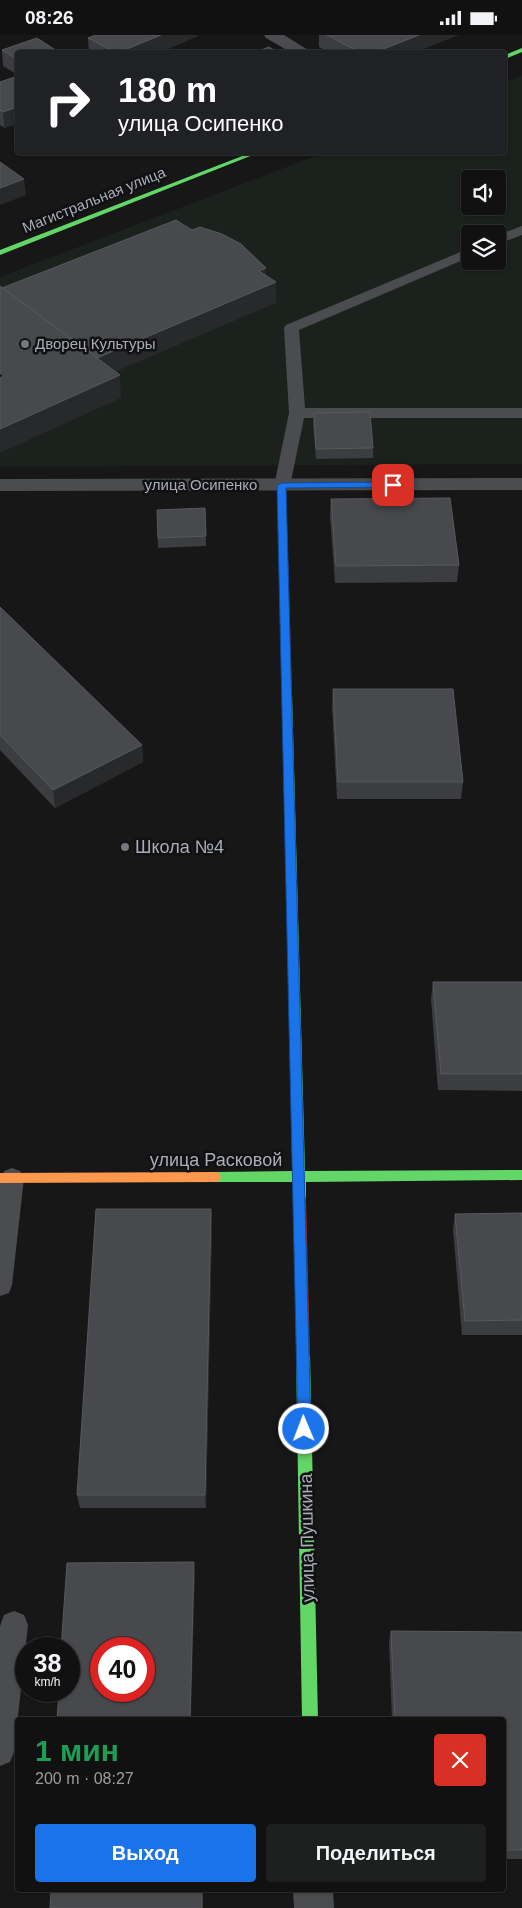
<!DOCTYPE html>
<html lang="ru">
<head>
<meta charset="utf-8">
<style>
  body { margin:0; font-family:Helvetica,sans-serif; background:#1e1f1f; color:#f1f3f6; height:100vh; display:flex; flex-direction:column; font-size:19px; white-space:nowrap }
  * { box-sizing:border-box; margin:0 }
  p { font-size:16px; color:#9c9d9f }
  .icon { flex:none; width:28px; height:28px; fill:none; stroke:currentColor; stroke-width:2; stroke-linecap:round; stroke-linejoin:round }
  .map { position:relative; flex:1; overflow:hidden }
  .side { position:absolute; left:15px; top:1682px; width:491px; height:175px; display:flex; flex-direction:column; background:#111; border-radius:5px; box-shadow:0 1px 4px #0004,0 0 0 1px #303131 }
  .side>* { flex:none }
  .guide { position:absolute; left:15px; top:15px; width:492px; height:105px; border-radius:5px; box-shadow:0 1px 4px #0004,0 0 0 1px #303131; background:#202124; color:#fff; overflow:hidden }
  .buttons { position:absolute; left:461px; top:135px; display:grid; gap:10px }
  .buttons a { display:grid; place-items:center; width:45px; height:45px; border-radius:5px; background:#111; box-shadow:0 1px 4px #0004,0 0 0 1px #303131; font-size:25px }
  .speed { position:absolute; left:15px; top:1602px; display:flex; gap:10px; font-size:25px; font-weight:700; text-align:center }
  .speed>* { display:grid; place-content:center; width:65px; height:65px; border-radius:50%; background:#111; box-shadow:0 1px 4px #0004,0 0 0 1px #303131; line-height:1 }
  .speed small { font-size:12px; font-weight:400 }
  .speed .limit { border:8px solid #d22; background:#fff; color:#111 }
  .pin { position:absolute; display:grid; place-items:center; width:42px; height:42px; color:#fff; margin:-21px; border-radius:10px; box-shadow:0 2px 8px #0006 }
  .me { position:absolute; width:55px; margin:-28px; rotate:359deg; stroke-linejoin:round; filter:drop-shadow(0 0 4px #0008) }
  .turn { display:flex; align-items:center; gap:18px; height:105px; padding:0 20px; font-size:22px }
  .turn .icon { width:65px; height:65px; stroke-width:2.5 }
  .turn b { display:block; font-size:35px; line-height:42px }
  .round { display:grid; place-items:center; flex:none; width:52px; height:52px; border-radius:5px; background:#1e1f1f }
  .headline { display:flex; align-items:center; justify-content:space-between; height:85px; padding:0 20px }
  h1 { font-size:30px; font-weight:600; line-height:38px; color:#1e9e55 }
  .button { display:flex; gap:10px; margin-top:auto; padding:10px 20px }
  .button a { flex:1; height:58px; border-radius:5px; background:#1a73e8; color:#fff; font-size:20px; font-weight:600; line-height:58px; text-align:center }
  .button a+a { background:#1e1f1f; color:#f1f3f6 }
  .status { display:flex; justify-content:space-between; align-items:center; height:35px; padding:0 25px; background:#111; direction:ltr }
  .status svg { height:14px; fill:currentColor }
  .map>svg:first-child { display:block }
</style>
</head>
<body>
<div class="status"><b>08:26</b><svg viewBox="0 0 49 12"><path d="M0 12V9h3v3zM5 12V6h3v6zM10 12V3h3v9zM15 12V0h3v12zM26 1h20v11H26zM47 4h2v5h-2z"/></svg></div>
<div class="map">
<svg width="522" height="1873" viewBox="0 0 522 1873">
  <rect width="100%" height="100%" fill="#171717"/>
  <path fill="#1b211c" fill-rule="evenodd" d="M 522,41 L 522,429 L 0,432 L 0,242 L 323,118 L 505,118 L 505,47 ZM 470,144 L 498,144 L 498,171 L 470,171 ZM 470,199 L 498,199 L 498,226 L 470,226 Z"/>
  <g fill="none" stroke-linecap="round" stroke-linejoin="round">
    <g fill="#4b4c50" fill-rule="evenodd">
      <polygon points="522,191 522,200 498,209 498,200"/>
      <polygon points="470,213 470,222 299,295 305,373 522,373 522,383 304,383 290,451 288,455 276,455 274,451 289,378 284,293 286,290"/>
      <polygon points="12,1133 20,1136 24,1143 12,1250 9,1258 0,1261 0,1146 4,1136"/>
      <polygon points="14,1576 24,1580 28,1590 14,1717 10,1727 0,1731 0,1591 4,1580"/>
    </g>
    <g fill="#4b4c50" fill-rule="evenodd">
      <polygon points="264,0 284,0 313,18 292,18 266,3"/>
      <polygon points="522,443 522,455 0,456 0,444"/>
      <polygon points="293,1855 333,1855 334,1873 294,1873"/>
    </g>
    <g fill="#63d668" fill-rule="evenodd">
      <polygon points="522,13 522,17 505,24 505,20"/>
      <polygon points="250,118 258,118 0,220 0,215"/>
      <polygon points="287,655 292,658 305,1136 522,1135 522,1145 306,1147 306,1164 304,1168 300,1169 296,1168 294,1164 293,1147 215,1147 211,1146 209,1142 211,1138 215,1137 293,1136 282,658"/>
      <polygon points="303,1314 308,1316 310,1320 318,1685 302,1685 296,1320 298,1316"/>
    </g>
    <polygon fill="#ff974d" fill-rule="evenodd" points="215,1137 219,1138 221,1142 219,1146 215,1147 0,1148 0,1138"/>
    <g fill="#b3261e" fill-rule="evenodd">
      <polygon points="282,448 286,451 292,658 287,661 282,658 278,451"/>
      <polygon points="300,1159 304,1160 306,1164 310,1320 308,1324 303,1326 298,1324 296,1320 294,1164 296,1160"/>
    </g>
  </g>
  <g fill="#3c3d40">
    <polygon points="319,0 458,0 413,18 330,18 319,12"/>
    <polygon points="198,1 158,18 89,18 88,3"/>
    <polygon points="2,15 18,18 18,40 3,31"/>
    <polygon points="0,47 5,93 0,90"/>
    <polygon points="314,378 373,413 373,423 316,424 313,388"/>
    <polygon points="331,464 459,530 457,547 335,548 330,481"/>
    <polygon points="205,473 206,511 158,513 157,475"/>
    <polygon points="0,572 142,710 143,727 55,773 0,715"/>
    <polygon points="333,654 463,747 461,764 337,764 332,672"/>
    <polygon points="433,947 522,947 522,1056 438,1055 431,964"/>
    <polygon points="211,1174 212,1190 206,1473 80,1473 77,1460"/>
    <polygon points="522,1178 522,1300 462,1300 453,1194 455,1179"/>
    <polygon points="391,1596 522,1597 522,1824 504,1824 504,1685 392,1685 389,1607"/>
  </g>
  <g fill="#28292a">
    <polygon points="161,0 198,0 198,1 158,18 117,18"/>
    <polygon points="419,0 458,0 413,18 373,18"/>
    <polygon points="18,72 18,89 5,93 3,77"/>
    <polygon points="24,144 26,160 0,170 0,153"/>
    <polygon points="266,233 266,251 276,247 276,268 96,345 94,324 259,236"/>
    <polygon points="120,340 121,363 0,418 0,394"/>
    <polygon points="142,710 143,727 55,773 53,755"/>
    <polygon points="211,1174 212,1190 206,1473 205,1460"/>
    <polygon points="194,1527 195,1540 191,1685 190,1685"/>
    <rect x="202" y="1855" width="1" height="18"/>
  </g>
  <g fill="#48494d" stroke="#57595e" fill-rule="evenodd">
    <polygon points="95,0 161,0 117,18 88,3"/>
    <polygon points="327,0 419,0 373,18 361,18"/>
    <polygon points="37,3 60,18 18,18 18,25 2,15"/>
    <polygon points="269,12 279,18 253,18"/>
    <polygon points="171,15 175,18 164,18"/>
    <polygon points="18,41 18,72 3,77 0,75 0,47"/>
    <polygon points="0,127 24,144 0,153"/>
    <polygon points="176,185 192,195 200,192 222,199 241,209 266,233 259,236 276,247 97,323 2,253"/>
    <polygon points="0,251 120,340 0,394 0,343 4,341 0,338"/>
    <polygon points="370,377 373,413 316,414 314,378"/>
    <polygon points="450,463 459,530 336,531 331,464"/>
    <polygon points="205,473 206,501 158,503 157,475"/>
    <polygon points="0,572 142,710 53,755 0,700"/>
    <polygon points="333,654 453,654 463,747 338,747"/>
    <polygon points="433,947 522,947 522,1039 441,1039"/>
    <polygon points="96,1174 211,1174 205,1460 77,1460"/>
    <polygon points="522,1178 522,1285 465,1286 455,1179"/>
    <path d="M 194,1527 L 190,1685 L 57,1685 L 59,1656 L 69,1656 L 69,1614 L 61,1614 L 67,1528 ZM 101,1614 L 144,1614 L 144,1656 L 101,1656 Z"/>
    <polygon points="391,1596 522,1597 522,1815 504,1815 504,1685 395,1685"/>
    <polygon points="51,1855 202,1855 202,1873 50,1873"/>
  </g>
  <polygon fill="#1a73e8" stroke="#114b97" points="393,447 396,448 396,452 286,453 311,1394 309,1399 304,1400 300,1399 298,1394 277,450 282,448"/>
  <g fill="#757880" stroke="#111113" stroke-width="2">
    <circle cx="25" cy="309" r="5"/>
    <circle cx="125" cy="812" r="5"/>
  </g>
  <g text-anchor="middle" stroke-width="5" stroke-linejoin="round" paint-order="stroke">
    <g font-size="15" fill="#a8adb8" stroke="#111113">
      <text transform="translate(94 165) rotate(-22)" y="5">Магистральная улица</text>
      <text x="201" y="455">улица Осипенко</text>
    </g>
    <g font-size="15" fill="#a8adb8" stroke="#111113" text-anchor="start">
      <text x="35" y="314">Дворец Культуры</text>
    </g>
    <g font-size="18" fill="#a8adb8" stroke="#111113" text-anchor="start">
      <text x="135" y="818">Школа №4</text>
    </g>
    <g font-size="18" fill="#a8adb8" stroke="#111113">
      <text x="216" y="1131">улица Расковой</text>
      <text transform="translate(307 1503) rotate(-91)" y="6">улица Пушкина</text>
    </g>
  </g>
</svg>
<div class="buttons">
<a><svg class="icon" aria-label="sound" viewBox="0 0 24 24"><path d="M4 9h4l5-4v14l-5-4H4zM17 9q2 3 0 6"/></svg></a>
<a><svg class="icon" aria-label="layers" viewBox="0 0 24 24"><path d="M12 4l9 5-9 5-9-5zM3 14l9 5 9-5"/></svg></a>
</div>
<div class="speed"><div>38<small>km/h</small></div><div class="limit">40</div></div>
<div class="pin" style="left:393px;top:450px;background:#d93025"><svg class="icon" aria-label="arrive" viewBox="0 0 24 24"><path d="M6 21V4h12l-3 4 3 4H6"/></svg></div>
<svg class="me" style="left:304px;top:1394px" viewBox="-20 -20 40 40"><circle r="17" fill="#1a73e8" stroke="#fff" stroke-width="3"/><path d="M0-11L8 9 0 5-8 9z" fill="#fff"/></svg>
<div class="guide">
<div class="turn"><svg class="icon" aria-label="right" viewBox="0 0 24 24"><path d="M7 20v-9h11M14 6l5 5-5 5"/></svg><div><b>180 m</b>улица Осипенко</div></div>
</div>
<section class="side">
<div class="headline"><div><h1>1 мин</h1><p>200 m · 08:27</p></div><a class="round" style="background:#d93025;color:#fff"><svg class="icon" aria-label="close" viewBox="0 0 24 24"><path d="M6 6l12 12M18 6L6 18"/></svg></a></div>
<div class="button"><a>Выход</a><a>Поделиться</a></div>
</section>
</div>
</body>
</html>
